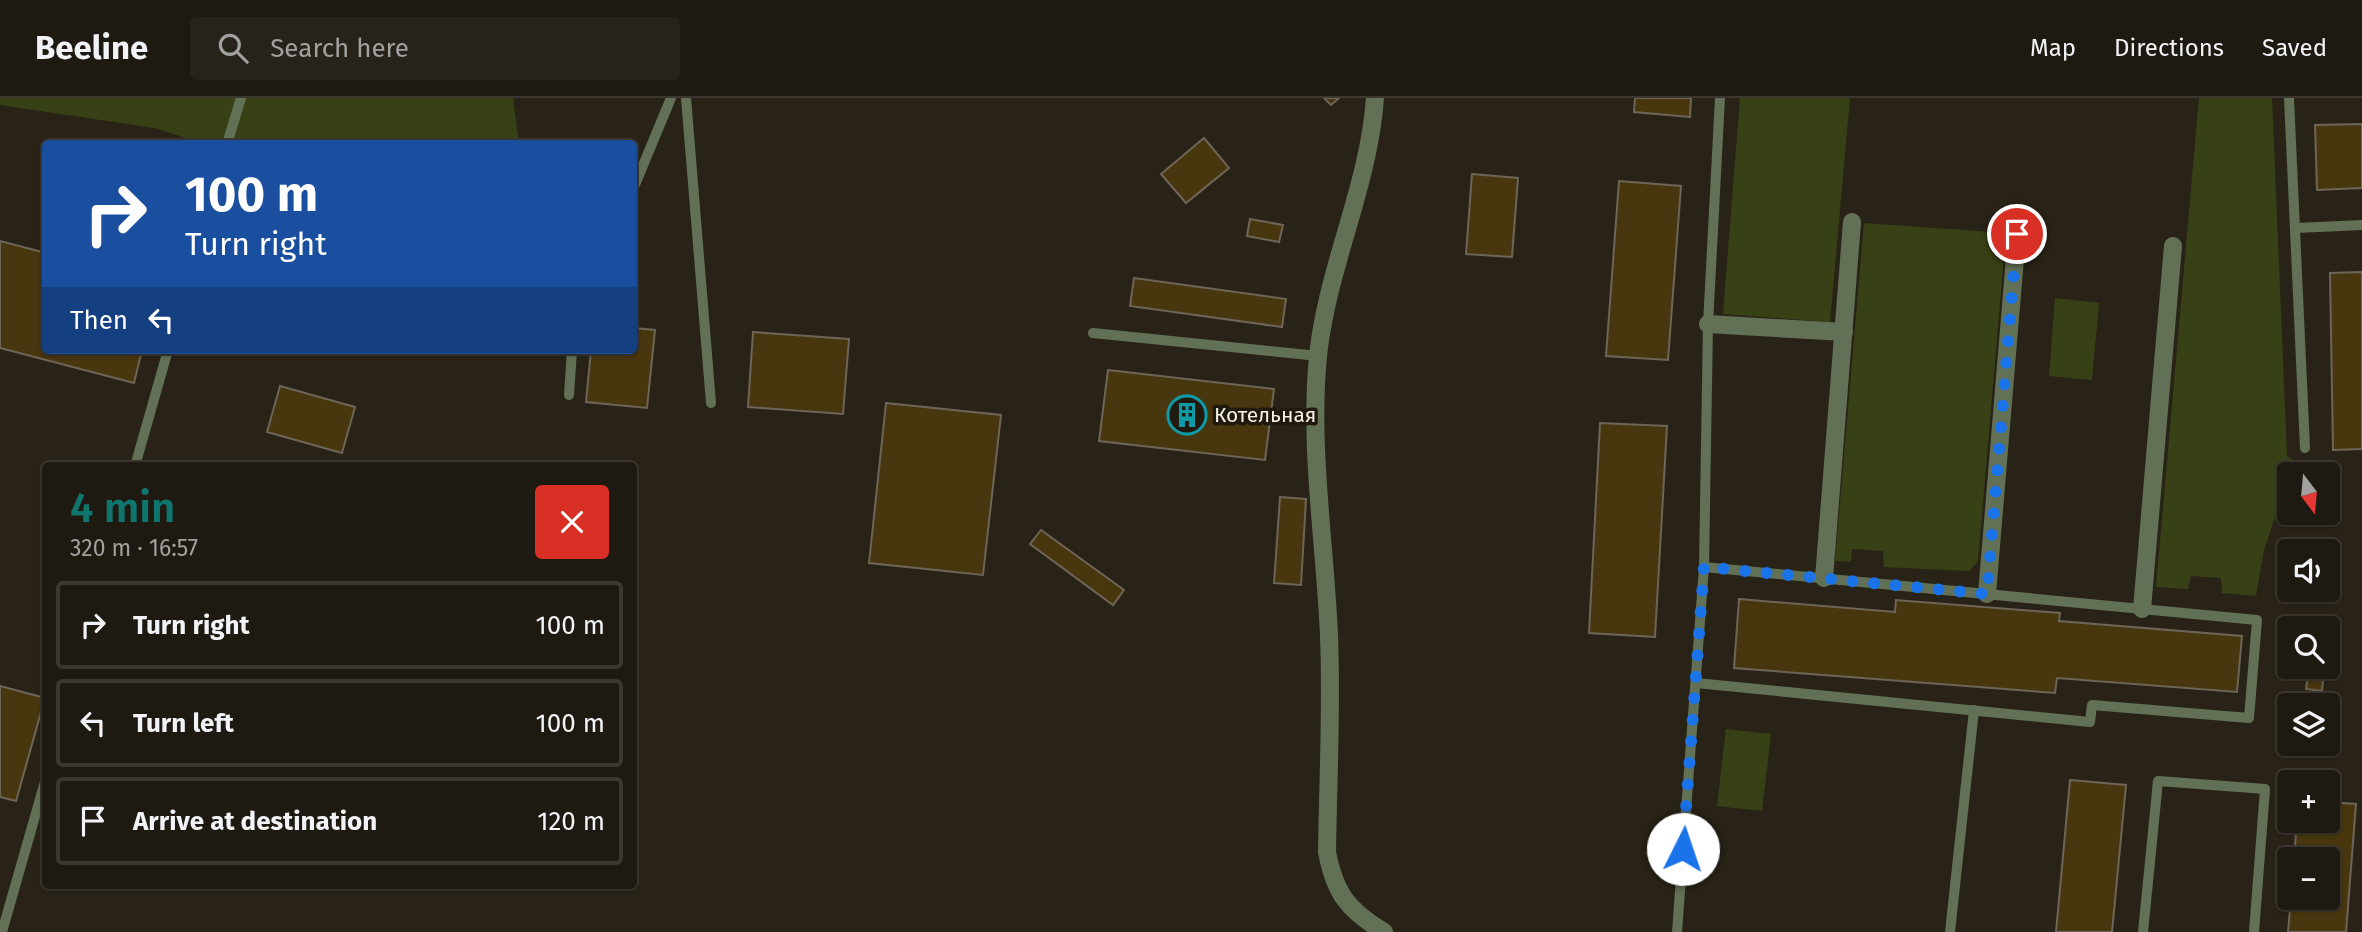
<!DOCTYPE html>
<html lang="en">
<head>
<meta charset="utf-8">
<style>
  body { margin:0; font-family:"Fira Sans",sans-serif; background:#27231a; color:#f1f3f6; height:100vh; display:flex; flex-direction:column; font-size:26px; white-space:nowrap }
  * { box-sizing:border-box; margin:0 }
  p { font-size:23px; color:#a1a19f }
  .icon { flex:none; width:38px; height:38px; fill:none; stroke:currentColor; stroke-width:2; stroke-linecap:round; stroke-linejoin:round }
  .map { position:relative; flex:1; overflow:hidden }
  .side { position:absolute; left:42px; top:364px; width:595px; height:427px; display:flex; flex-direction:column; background:#1f1a11; border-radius:7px; box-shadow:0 2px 5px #0004,0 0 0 2px #3c3831 }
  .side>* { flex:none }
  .guide { position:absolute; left:42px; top:42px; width:595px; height:214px; border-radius:7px; box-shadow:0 2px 5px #0004,0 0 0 2px #3c3831; background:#1a4fa0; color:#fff; overflow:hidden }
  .needle { width:46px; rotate:164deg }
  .controls { position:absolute; left:2277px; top:364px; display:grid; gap:14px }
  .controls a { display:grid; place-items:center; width:63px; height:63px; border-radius:7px; background:#1f1a11; box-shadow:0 2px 5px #0004,0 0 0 2px #3c3831; font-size:35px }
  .pin { position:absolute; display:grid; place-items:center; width:60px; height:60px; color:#fff; margin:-30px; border:4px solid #fff; border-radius:50%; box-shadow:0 2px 7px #0007 }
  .me { position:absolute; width:77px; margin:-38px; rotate:4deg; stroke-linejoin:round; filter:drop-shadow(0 0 5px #0008) }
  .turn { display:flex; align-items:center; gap:24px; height:147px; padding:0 28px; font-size:32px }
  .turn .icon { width:91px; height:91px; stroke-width:2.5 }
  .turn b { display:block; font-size:49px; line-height:60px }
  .then { display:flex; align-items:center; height:66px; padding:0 28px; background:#0003; gap:14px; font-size:26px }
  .round { display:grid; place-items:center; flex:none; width:74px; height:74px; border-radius:7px; background:#27231a }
  .headline { display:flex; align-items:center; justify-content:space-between; height:119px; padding:0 28px }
  h1 { font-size:42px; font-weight:600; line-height:52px; color:#0f766e }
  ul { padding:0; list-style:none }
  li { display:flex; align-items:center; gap:21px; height:88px; margin:0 14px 10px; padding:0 14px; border:4px solid #3c3831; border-radius:7px }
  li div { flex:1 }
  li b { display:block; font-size:26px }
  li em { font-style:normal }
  header { display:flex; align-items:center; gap:42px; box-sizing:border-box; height:98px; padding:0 35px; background:#1f1a11; border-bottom:2px solid #3c3831 }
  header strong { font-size:33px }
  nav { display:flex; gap:38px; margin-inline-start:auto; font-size:24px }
  .search { width:490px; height:63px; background:#27231a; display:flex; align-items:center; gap:18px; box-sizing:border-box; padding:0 24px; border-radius:7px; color:#a1a19f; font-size:26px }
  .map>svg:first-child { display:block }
</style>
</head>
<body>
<header>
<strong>Beeline</strong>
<div class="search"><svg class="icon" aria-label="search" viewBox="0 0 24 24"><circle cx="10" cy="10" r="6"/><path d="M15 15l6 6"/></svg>Search here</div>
<nav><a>Map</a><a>Directions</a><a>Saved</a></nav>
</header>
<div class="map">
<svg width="2362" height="834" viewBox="0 0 2362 834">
  <rect width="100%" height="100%" fill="#292317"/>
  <g fill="#384116">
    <polygon points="0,0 513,0 519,45 202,45 154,30 0,7"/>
    <polygon points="1740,0 1850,0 1830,224 1723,216"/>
    <polygon points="2199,0 2272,0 2287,358 2294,362 2264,452 2256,498 2222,495 2221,480 2191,478 2188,491 2156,489"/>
    <polygon points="1864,125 2006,135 1978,463 1969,473 1884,469 1883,453 1852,451 1851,464 1835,463"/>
    <polygon points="2055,200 2099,205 2092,282 2049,278"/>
    <polygon points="1726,631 1771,636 1762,713 1717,708"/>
  </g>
  <g fill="#48360e" stroke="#6d6558" stroke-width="2">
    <polygon points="1324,0 1339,0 1331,7"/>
    <polygon points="1635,0 1691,0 1690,19 1634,14"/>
    <polygon points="2362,26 2362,90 2317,92 2315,27"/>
    <polygon points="1204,40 1229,70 1186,105 1161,76"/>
    <polygon points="1472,76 1518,80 1512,159 1466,156"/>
    <polygon points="1619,83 1681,88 1668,262 1606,258"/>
    <polygon points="1250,121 1283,127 1279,144 1247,138"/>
    <polygon points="0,143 46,155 46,252 142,252 134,285 0,250"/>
    <polygon points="2362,174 2362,351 2333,352 2330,175"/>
    <polygon points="1134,180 1286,201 1282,229 1130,208"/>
    <polygon points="634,230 655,232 647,310 586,304 591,252 634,252"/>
    <polygon points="753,234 849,241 843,316 748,309"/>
    <polygon points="1108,272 1274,291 1265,362 1099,343"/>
    <polygon points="280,288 355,309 342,355 267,334"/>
    <polygon points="886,305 1001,317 983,477 869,465"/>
    <polygon points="1600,325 1667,328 1655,539 1589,535"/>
    <polygon points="1280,399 1306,401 1301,487 1274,485"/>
    <polygon points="1041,432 1124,492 1113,507 1030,446"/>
    <polygon points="1739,501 1895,514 1896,502 2060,515 2059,523 2242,538 2237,594 2057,580 2055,595 1734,570"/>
    <polygon points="2309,569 2324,571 2322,593 2306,591"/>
    <polygon points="0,588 45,600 16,703 0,699"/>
    <polygon points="2070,682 2126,687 2112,834 2056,834"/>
    <polygon points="2328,704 2356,706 2346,834 2288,834 2291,800 2328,800 2328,761 2294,761 2297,723 2328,723"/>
  </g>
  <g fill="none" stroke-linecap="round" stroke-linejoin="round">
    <g stroke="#627156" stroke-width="10">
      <polyline points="686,0 711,305"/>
      <polyline points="2289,0 2305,350"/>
      <polyline points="227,46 241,0"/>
      <polyline points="634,89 671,0"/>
      <polyline points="2296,130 2362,127"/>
      <polyline points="1093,235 1318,258"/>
      <polyline points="569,297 572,252"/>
      <polyline points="135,368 168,252"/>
      <polyline points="1696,585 2090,624 2092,607 2249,620 2257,522 1704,469"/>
      <polyline points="2,834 46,680"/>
      <polyline points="1677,834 1704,469 1708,226 1720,0"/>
      <polyline points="1950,834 1974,612"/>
      <polyline points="2143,834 2158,683 2265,691 2254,834"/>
    </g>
    <g stroke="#627156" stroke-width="18">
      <path d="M 1375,0 C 1369,88 1327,170 1318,258 C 1309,350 1325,445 1329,537 C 1332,609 1328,682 1327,754 C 1335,796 1348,812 1384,834"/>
      <polyline points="1708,226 1844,234"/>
      <polyline points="1824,480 1852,124"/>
      <polyline points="1987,496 2017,136"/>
      <polyline points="2142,511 2173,148"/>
    </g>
  </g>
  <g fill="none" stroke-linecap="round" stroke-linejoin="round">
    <polyline stroke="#1a73e8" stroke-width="12" stroke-dasharray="0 21.6" points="1683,751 1704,469 1987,496 2017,136"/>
  </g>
  <defs>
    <g id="building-ring" transform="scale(2.0125)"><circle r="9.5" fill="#1f190e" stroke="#0f9aa8" stroke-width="1.5"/><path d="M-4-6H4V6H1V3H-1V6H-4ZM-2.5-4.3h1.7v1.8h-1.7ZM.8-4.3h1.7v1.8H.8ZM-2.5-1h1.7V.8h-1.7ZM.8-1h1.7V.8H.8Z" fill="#0f9aa8"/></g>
  </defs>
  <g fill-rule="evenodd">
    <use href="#building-ring" x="1187" y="317"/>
  </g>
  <g text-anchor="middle" stroke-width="7" stroke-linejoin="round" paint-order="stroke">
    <g font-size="21" fill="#f5f1e9" stroke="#1f190e" text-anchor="start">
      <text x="1214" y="324">Котельная</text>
    </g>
  </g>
</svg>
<div class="controls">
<a><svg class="needle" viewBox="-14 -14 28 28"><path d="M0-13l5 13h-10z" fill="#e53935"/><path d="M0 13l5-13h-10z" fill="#a1a19f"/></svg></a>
<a><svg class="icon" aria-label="sound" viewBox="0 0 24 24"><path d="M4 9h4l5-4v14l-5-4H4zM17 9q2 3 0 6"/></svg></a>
<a><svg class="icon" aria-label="search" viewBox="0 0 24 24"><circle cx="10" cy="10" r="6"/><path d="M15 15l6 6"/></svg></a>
<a><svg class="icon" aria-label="layers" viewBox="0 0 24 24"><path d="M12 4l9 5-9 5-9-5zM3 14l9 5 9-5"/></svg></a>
<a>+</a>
<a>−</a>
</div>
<div class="pin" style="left:2017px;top:136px;background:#d93025"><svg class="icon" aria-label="arrive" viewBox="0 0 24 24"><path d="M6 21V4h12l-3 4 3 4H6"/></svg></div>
<svg class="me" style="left:1683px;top:751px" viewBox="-20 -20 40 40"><circle r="19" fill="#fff"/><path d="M0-13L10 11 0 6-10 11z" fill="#1a73e8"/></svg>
<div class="guide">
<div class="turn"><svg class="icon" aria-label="right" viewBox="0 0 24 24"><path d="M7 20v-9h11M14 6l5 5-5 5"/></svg><div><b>100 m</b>Turn right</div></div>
<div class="then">Then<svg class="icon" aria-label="left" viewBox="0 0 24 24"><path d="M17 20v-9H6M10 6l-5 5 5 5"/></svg></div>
</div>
<section class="side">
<div class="headline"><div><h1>4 min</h1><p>320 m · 16:57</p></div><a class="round" style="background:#d93025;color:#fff"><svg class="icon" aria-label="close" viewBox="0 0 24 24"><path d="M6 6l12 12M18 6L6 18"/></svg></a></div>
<ul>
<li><svg class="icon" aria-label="right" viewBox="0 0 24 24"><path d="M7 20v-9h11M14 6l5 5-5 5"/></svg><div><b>Turn right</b></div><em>100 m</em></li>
<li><svg class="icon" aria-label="left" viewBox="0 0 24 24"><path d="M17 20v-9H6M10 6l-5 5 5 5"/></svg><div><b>Turn left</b></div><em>100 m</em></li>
<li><svg class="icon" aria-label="arrive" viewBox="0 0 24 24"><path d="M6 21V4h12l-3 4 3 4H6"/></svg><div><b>Arrive at destination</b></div><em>120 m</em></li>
</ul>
</section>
</div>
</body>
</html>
